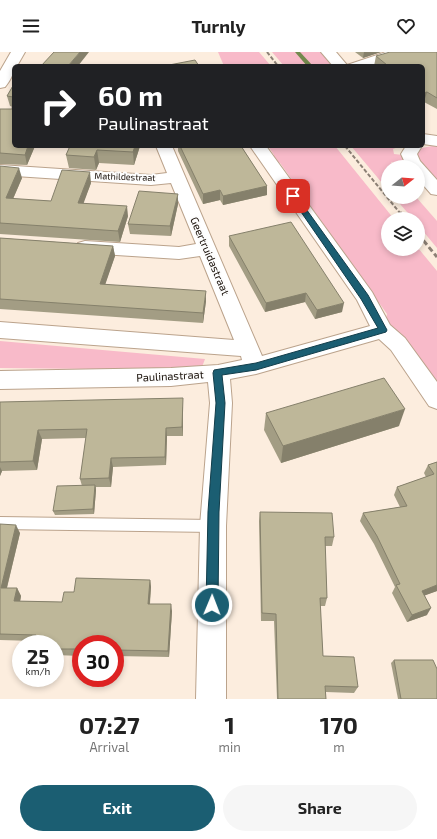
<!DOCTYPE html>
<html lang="en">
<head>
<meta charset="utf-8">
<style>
  body { margin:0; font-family:"Exo 2",sans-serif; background:#f6f6f6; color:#222; height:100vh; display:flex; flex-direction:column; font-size:15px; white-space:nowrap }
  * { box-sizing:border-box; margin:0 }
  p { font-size:13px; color:#767676 }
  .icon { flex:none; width:22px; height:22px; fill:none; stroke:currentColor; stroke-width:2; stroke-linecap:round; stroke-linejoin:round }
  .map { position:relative; height:647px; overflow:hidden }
  .panel { display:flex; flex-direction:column; background:#fff; flex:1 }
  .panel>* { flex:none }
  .hud { position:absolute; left:12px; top:12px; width:413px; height:84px; border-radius:6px; box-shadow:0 2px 6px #0003; background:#202124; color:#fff; overflow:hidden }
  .needle { width:26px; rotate:73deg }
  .tools { position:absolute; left:381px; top:108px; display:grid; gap:8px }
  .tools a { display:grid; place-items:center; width:44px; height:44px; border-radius:50%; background:#fff; box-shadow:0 2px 6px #0003; font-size:20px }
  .speed { position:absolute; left:12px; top:583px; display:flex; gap:8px; font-size:20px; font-weight:700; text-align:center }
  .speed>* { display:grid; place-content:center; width:52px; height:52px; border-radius:50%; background:#fff; box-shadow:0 2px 6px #0003; line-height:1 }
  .speed small { font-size:10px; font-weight:400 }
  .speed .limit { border:6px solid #d22; background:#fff; color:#111 }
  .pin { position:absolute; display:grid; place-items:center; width:34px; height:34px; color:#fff; margin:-17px; border-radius:8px; box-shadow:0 2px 6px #0006 }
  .me { position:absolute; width:44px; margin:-22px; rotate:1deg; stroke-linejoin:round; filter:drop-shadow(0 0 3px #0008) }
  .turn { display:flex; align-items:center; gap:14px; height:84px; padding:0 20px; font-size:18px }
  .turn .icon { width:52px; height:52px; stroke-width:2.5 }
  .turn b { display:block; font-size:28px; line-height:34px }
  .eta { display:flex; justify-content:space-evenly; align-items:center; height:68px; text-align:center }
  .eta b { font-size:24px; font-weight:700; line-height:28px }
  .cta { display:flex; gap:8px; margin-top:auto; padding:8px 20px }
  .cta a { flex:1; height:46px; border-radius:24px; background:#1b5e72; color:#fff; font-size:16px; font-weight:700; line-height:46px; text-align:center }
  .cta a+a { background:#f6f6f6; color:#222 }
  header { display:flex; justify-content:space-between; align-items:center; height:52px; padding:0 20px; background:#fff; font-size:18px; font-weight:700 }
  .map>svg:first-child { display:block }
</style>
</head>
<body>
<header><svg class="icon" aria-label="menu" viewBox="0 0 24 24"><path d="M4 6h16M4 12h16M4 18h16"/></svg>Turnly<svg class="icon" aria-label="heart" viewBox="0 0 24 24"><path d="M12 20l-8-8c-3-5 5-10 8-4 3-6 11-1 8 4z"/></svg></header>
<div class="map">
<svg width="437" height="647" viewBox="0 0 437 647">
  <rect width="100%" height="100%" fill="#fcedde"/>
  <g fill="#f8bac9">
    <polygon points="218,0 259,0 271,14 224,14"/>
    <polygon points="272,0 322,0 335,14 284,14"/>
    <polygon points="437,93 437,131 418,111 415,102 422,96"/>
    <polygon points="268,94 335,94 394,167 388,167 388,197 418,196 437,219 437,334 385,271 387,262 280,111 272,108 274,103"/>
    <polygon points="351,94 401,94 393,97 394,102 403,103 410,115 391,110 394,115 388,115 388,138"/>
    <polygon points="394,145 416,145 437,169 437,196 418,173 418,167 413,167"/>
    <polygon points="0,289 205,307 202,315 187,318 0,316"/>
  </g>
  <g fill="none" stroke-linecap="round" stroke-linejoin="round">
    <polygon fill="#73894e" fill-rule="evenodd" points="295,0 300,0 313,14 307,14"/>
    <g stroke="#bba38c" stroke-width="2">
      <polygon id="service" points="0,465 213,468 218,469 220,474 218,479 213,480 0,477"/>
    </g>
    <g stroke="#bba38c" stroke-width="2">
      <g id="minor">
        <path d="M 11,0 L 25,0 L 17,14 L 14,14 C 14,22 10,29 5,35 L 0,36 L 0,19 Z"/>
        <polygon points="321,0 336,0 347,13 386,0 408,0 406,3 368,14 333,14"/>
        <polygon points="423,82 437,84 437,94 423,92"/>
        <polygon points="156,94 172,94 262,304 370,274 357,248 250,94 266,94 372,240 390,273 405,286 437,330 437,357 429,354 391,298 379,287 256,322 230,327 232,351 226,474 226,647 196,647 200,474 210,351 208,330 171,334 0,337 0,319 171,316 218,313 242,308 241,304 0,286 0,270 234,288 200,204 179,207 85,201 78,199 76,195 78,191 85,189 179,195 196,192 171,131 151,133 0,123 0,113 151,123 167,121"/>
        <polygon points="406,94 422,94 417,102 420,109 437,128 437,143 431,142 418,127 418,115 407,115 401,102"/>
      </g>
    </g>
    <use href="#service" fill="#fff" fill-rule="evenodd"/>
    <use href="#minor" fill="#fff" fill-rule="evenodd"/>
    <g stroke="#8c8075" stroke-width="2" stroke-dasharray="4 2" stroke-linecap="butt">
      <polyline points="267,0 278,14"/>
      <polyline points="345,94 400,161"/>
    </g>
    <g stroke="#8c8075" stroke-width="3" stroke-dasharray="5.5 3" stroke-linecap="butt">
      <polyline points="400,160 405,167"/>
      <polyline points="418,182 437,205"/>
    </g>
  </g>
  <g fill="#a39d84">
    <polygon points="355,0 381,0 363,6"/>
    <polygon points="437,0 437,57 424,50 423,51 423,14 374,14 376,4"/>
    <polygon points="14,32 35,94 27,113 0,112 0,57 12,57 13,55 10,54 7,44"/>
    <polygon points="70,94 140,94 134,113 99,111 96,118 69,116 66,103"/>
    <polygon points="178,94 241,94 267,134 267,143 223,153 220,148 203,152 178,99"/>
    <polygon points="0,114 22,126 13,147 51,149 91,131 83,151 128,164 120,190 0,182"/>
    <polygon points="178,152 171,184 130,182 128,172"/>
    <polygon points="229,184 342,260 315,267 305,250 265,260 229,194"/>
    <polygon points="0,186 113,194 115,204 105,232 206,249 203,271 0,257"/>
    <polygon points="0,350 183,355 183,384 167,384 166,413 113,415 111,435 96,435 96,438 94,462 55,463 53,459 82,434 80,427 86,386 42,387 37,418 2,419 0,424"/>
    <polygon points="266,361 399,374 281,411 264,378"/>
    <polygon points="437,410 437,539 425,543 427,563 407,570 392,541 395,535 374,492 360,469 363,461 400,455 394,443 397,435 426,425 424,421 428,413"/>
    <polygon points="260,460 334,485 332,494 325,494 327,546 325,554 320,554 323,604 358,635 354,641 326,640 326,647 277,647 274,569 261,569 259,469"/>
    <polygon points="0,472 20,481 7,536 17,536 21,544 20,549 62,550 74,540 150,528 151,535 150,552 172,559 169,605 115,604 115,592 81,592 81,604 55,603 55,592 34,589 0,588"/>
    <polygon points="394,608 437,647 398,647 391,611"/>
  </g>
  <g fill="#85806b">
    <polygon points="80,0 89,0 78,14 68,14"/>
    <polygon points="364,0 381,0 363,6"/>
    <polygon points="427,40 424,50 423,51 423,41"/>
    <polygon points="28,94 35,94 27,113 25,103"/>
    <polygon points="135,94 140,94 134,113 133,100"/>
    <polygon points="97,98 99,111 96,118 94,105"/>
    <polygon points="19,116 22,126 9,156 6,146"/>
    <polygon points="90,120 91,131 80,161 78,151"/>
    <polygon points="267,134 267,143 223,153 223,144"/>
    <polygon points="220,138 220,148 203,152 203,142"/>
    <polygon points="178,142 178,152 171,184 170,174"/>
    <polygon points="127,154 128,164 120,190 118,179"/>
    <polygon points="113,194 115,204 102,242 100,232"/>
    <polygon points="206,239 206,249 203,271 203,261"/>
    <polygon points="306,241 305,250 265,260 266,251"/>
    <polygon points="344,251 342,260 315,267 317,258"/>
    <polygon points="183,346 183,384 182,375"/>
    <polygon points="405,357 399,374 281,411 283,394"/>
    <polygon points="166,376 167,384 166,413 165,405"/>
    <polygon points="38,378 42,387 37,418 33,409"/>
    <polygon points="111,406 113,415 111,435 109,426"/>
    <polygon points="0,415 2,419 0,424"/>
    <polygon points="95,433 96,438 94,462 93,457"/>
    <polygon points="16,473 20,481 5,543 1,536"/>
    <polygon points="150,528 151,535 149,559 148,552"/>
    <polygon points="437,533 437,539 418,546 422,539"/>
    <polygon points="17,536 21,544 19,556 14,549"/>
    <polygon points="171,552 172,559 169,605 168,599"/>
    <polygon points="431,556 427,563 407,570 412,563"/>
  </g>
  <g fill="#beb799" stroke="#85806b">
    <polygon points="54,0 80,0 68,14 41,14"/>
    <polygon points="390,0 437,0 437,46 427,40 423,41 423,14 382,14 387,13 376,4"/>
    <polygon points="195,8 199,14 164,14"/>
    <polygon points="14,32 14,94 28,94 25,103 0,101 0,57 12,57 13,45 7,44"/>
    <polygon points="70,94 135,94 133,100 97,98 94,105 66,103"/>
    <polygon points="180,94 241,94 267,134 223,144 220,138 203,142"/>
    <polygon points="0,114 19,116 6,146 51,149 62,118 90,120 78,151 127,154 118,179 0,171"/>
    <polygon points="139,139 178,142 170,174 128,172"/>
    <polygon points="291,170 344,251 317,258 306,241 266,251 229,184"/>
    <polygon points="0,186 113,194 100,232 206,239 203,261 0,247"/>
    <polygon points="384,326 405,357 283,394 266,361"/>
    <polygon points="183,346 182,375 166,376 165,405 111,406 109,426 80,427 87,377 38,378 33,409 0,410 0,350"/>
    <polygon points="437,410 437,533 422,539 431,556 412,563 396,533 400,532 377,484 363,461 407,454 397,435 434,422 428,413"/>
    <polygon points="95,433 93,457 53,459 57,434"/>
    <polygon points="260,460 332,461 334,485 325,485 327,546 320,546 323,604 354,605 358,635 325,634 326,647 278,647 276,562 262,561"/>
    <polygon points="0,472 16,473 1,536 17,536 14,549 62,550 64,540 74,540 76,526 150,528 148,552 171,552 168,599 115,598 115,592 81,592 81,597 55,597 55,592 34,592 36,583 0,582"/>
    <polygon points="394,608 433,608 437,617 437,647 401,647"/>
  </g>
  <polygon fill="#1b5e72" stroke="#123d4a" points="293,142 296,143 368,243 387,278 386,280 256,318 222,323 225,351 219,460 218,553 216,557 212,558 208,557 206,553 208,460 216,351 213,321 214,318 256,311 378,276 361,247 290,144"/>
  <g text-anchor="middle" stroke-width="4" stroke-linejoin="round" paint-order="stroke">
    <g font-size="9" fill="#150c05" stroke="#fdfdfd">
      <text transform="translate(125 125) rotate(2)" y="3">Mathildestraat</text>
    </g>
    <g font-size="11" fill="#150c05" stroke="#fdfdfd">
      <text transform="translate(210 204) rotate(67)" y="4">Geertruidastraat</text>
      <text transform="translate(170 324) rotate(-3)" y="4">Paulinastraat</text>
    </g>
  </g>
</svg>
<div class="tools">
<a><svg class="needle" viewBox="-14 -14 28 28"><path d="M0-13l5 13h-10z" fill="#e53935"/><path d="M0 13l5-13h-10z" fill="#767676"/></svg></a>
<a><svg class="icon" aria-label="layers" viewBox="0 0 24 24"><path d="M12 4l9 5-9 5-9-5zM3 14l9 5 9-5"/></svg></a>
</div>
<div class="speed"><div>25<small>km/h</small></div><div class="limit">30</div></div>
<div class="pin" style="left:293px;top:144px;background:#d93025"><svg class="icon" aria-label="arrive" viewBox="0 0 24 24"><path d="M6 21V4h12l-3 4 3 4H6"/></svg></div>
<svg class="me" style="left:212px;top:553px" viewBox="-20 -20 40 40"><circle r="17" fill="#1b5e72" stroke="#fff" stroke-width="3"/><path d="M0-11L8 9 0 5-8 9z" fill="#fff"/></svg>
<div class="hud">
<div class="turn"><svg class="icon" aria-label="right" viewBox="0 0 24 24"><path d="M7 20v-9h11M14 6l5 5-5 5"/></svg><div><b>60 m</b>Paulinastraat</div></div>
</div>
</div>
<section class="panel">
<div class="eta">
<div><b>07:27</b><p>Arrival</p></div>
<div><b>1</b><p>min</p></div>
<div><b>170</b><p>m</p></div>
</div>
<div class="cta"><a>Exit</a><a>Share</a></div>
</section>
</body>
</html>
